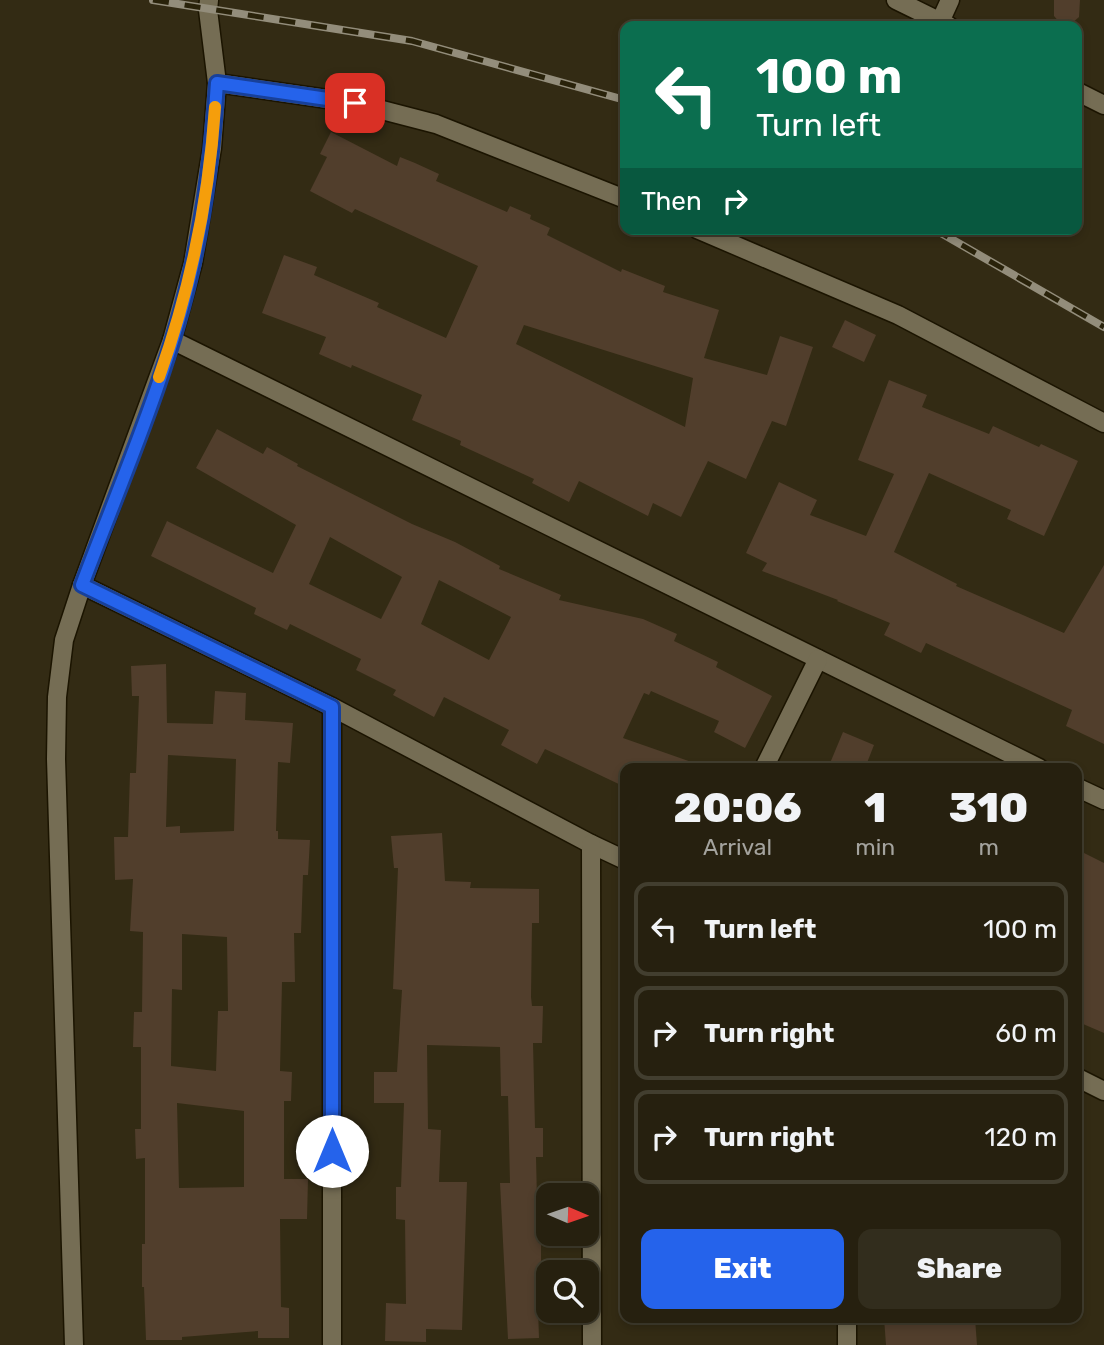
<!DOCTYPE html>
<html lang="en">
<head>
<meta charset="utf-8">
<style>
  body { margin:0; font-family:Rubik,sans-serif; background:#322d1d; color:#f1f3f6; height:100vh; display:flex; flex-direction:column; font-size:26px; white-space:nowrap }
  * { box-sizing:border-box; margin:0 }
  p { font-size:23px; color:#a4a39e }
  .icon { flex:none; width:38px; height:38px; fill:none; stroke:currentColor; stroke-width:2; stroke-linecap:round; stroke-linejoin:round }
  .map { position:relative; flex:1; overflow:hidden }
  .details { position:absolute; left:620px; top:763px; width:462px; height:560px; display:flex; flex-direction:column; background:#26200f; border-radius:14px; box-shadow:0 4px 10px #0003,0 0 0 2px #423e2f }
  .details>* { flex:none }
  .banner { position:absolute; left:620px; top:21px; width:462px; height:214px; border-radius:14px; box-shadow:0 4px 10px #0003,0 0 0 2px #423e2f; background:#0b6e4f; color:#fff; overflow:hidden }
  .needle { width:46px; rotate:92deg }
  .buttons { position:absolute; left:536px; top:1183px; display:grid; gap:14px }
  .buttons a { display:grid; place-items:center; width:63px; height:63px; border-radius:14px; background:#26200f; box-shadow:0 4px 10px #0003,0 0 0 2px #423e2f; font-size:35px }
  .pin { position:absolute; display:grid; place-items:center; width:60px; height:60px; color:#fff; margin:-30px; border-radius:14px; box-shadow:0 4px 10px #0006 }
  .me { position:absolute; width:77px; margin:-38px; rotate:0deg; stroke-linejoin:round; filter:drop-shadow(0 0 5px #0008) }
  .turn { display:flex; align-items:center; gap:24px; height:147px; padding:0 21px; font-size:32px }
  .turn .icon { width:91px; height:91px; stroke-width:2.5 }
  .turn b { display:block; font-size:49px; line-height:60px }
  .then { display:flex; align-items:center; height:66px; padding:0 21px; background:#0003; gap:14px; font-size:26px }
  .eta { display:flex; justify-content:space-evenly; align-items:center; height:119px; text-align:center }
  .eta b { font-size:42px; font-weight:800; line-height:49px }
  .cta { display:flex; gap:14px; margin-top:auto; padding:14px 21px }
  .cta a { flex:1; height:80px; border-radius:14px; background:#2563eb; color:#fff; font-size:28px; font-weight:800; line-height:80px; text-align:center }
  .cta a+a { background:#322d1d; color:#f1f3f6 }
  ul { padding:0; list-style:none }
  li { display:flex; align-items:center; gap:21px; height:94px; margin:0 14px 10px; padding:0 7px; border:4px solid #423e2f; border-radius:14px }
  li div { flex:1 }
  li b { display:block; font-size:26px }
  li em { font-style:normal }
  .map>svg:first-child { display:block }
</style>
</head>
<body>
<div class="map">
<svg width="1104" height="1345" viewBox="0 0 1104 1345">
  <rect width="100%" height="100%" fill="#332b14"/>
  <g fill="#513e2c" fill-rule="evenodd">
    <polygon points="1054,0 1080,0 1079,17 1071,24 1061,24 1054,16"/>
    <path d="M 331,132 L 397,166 L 400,157 L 415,163 L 439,174 L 436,181 L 507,212 L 510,206 L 531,215 L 530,219 L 550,228 L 547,235 L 621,272 L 622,269 L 665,286 L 663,292 L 719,310 L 704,358 L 767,375 L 780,336 L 813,347 L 786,426 L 772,421 L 746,479 L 708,461 L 681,517 L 653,503 L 648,516 L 579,481 L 569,502 L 532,483 L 534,479 L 460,445 L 461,441 L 412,420 L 422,395 L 352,365 L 351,368 L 319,354 L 326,337 L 262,313 L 284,255 L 317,267 L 314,275 L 379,303 L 377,307 L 446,338 L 478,266 L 355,209 L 352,213 L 310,191 L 327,157 L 320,154 ZM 524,325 L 693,378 L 685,427 L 516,344 Z"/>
    <polygon points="845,320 876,335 864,362 832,347"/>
    <polygon points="889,380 927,395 922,407 989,434 993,426 1039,447 1041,444 1078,461 1044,536 1007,519 1011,510 929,473 894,552 957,584 956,586 1064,633 1104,565 1104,744 1066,726 1072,710 926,643 921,653 884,635 890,623 837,601 838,600 762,571 767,563 746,553 779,482 817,500 810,515 866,536 894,474 858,460"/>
    <path d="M 217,429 L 263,454 L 267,447 L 298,464 L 297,466 L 412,524 L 455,542 L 500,566 L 499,569 L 561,595 L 559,600 L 643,619 L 677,634 L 674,641 L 718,662 L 716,667 L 772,696 L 745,748 L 714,732 L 719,721 L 651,691 L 649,695 L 644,693 L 623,738 L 700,765 L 699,768 L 625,768 L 625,787 L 545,749 L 537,764 L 501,745 L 509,730 L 444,697 L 434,717 L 393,695 L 396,690 L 356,670 L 361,659 L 290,624 L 287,630 L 254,614 L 256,608 L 151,556 L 167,521 L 273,573 L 296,525 L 196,468 ZM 330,537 L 402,577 L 381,619 L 309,584 ZM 439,580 L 511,617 L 489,660 L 421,624 Z"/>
    <path d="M 166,664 L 167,723 L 213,724 L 215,691 L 246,693 L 245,720 L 293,723 L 290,763 L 278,762 L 276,831 L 278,831 L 278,839 L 310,840 L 308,875 L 303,875 L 301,933 L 294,933 L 295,982 L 282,982 L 280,1071 L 292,1072 L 291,1101 L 284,1101 L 284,1179 L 308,1179 L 307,1219 L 280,1219 L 281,1307 L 289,1308 L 289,1338 L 258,1338 L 258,1331 L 182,1337 L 182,1340 L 146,1340 L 144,1287 L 142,1287 L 142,1244 L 145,1244 L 145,1158 L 136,1159 L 135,1129 L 141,1129 L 141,1047 L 133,1047 L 134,1012 L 142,1012 L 143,932 L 130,931 L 133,879 L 115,880 L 114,837 L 128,837 L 130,773 L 136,773 L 139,696 L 132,696 L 131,666 ZM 168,755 L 236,759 L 234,831 L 180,833 L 180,826 L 166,827 ZM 182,934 L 227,937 L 228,1011 L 218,1011 L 216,1071 L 171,1066 L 172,989 L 182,990 ZM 177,1103 L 244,1111 L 244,1187 L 179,1188 Z"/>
    <polygon points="843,732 874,745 865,768 828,768"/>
    <polygon points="442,833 445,881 471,882 470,888 539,889 539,923 532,923 531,997 532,1006 543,1006 542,1043 533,1043 535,1128 543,1128 543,1157 536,1157 538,1243 541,1243 541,1278 537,1278 539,1338 508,1339 500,1183 510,1183 508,1096 501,1096 500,1047 427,1045 428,1129 441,1130 439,1182 467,1182 462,1330 426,1329 426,1342 385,1341 386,1303 406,1304 405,1220 396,1219 396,1187 401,1187 404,1103 374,1103 374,1072 397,1072 402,990 393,989 398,868 394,868 391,836"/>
    <polygon points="1076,849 1104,863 1104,1033 1076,1021"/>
    <polygon points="884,1318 975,1318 977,1345 886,1345"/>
  </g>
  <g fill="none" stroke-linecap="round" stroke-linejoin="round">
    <g stroke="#1b1400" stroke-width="21">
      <g id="street">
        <polyline points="896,0 949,26"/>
        <polyline points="940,22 950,0"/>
        <polyline points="217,83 355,103 436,124 625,199"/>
        <polyline points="1076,91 1104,105"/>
        <polyline points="697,229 898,315 1104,423"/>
        <polyline points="172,340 1039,768"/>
        <polyline points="82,585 332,707 591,844 625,860"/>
        <polyline points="764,768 818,659"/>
        <polyline points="1076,787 1104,800"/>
        <polyline points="591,844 592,1345"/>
        <polyline points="1076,1077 1104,1091"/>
        <polyline points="847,1318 847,1345"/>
        <polyline points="74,1345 56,759 57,697 64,640 82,585 172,340 193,263 212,148 217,83 208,10 209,0"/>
        <polyline points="332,1345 332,707"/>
      </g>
    </g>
    <use href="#street" stroke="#756d54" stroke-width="18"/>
    <g stroke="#938d7b" stroke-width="8">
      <g id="rail">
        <polyline points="153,0 412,41 625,100"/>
        <polyline points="934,229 1104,327"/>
      </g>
    </g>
    <use href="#rail" stroke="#29220a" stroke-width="5" stroke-dasharray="16" stroke-linecap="butt"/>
  </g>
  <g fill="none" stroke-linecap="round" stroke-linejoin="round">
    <g stroke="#184099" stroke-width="18">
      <path id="route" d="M 332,1151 L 332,707 L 82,585 C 122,479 169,373 193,263 C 206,204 213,143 217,83 L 355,103"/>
    </g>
    <use href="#route" stroke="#2563eb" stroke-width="12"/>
    <path stroke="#f59e0b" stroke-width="12" d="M 159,377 C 190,290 209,199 215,107"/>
  </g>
</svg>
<div class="buttons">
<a><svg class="needle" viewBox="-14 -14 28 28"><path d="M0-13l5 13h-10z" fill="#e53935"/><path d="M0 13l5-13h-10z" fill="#a4a39e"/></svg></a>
<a><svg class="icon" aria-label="search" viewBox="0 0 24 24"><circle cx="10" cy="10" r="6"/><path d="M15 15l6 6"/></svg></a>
</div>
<div class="pin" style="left:355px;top:103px;background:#d93025"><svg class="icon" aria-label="arrive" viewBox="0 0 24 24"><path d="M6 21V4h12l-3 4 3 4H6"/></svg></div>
<svg class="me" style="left:332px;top:1151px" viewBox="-20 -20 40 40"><circle r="19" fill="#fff"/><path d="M0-13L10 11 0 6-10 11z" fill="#2563eb"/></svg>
<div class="banner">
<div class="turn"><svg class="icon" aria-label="left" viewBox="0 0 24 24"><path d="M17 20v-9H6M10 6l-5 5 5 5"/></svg><div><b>100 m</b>Turn left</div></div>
<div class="then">Then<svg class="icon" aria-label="right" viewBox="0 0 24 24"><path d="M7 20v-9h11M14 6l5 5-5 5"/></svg></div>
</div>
<section class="details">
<div class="eta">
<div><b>20:06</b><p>Arrival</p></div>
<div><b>1</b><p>min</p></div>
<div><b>310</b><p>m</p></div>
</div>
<ul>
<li><svg class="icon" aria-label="left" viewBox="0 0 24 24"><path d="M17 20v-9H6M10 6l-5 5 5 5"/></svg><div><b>Turn left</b></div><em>100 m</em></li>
<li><svg class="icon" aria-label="right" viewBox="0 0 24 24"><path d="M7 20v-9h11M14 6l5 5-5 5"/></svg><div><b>Turn right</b></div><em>60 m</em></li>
<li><svg class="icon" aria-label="right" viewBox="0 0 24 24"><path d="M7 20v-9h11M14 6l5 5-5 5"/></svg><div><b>Turn right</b></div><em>120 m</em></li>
</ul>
<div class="cta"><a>Exit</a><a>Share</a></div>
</section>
</div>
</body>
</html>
